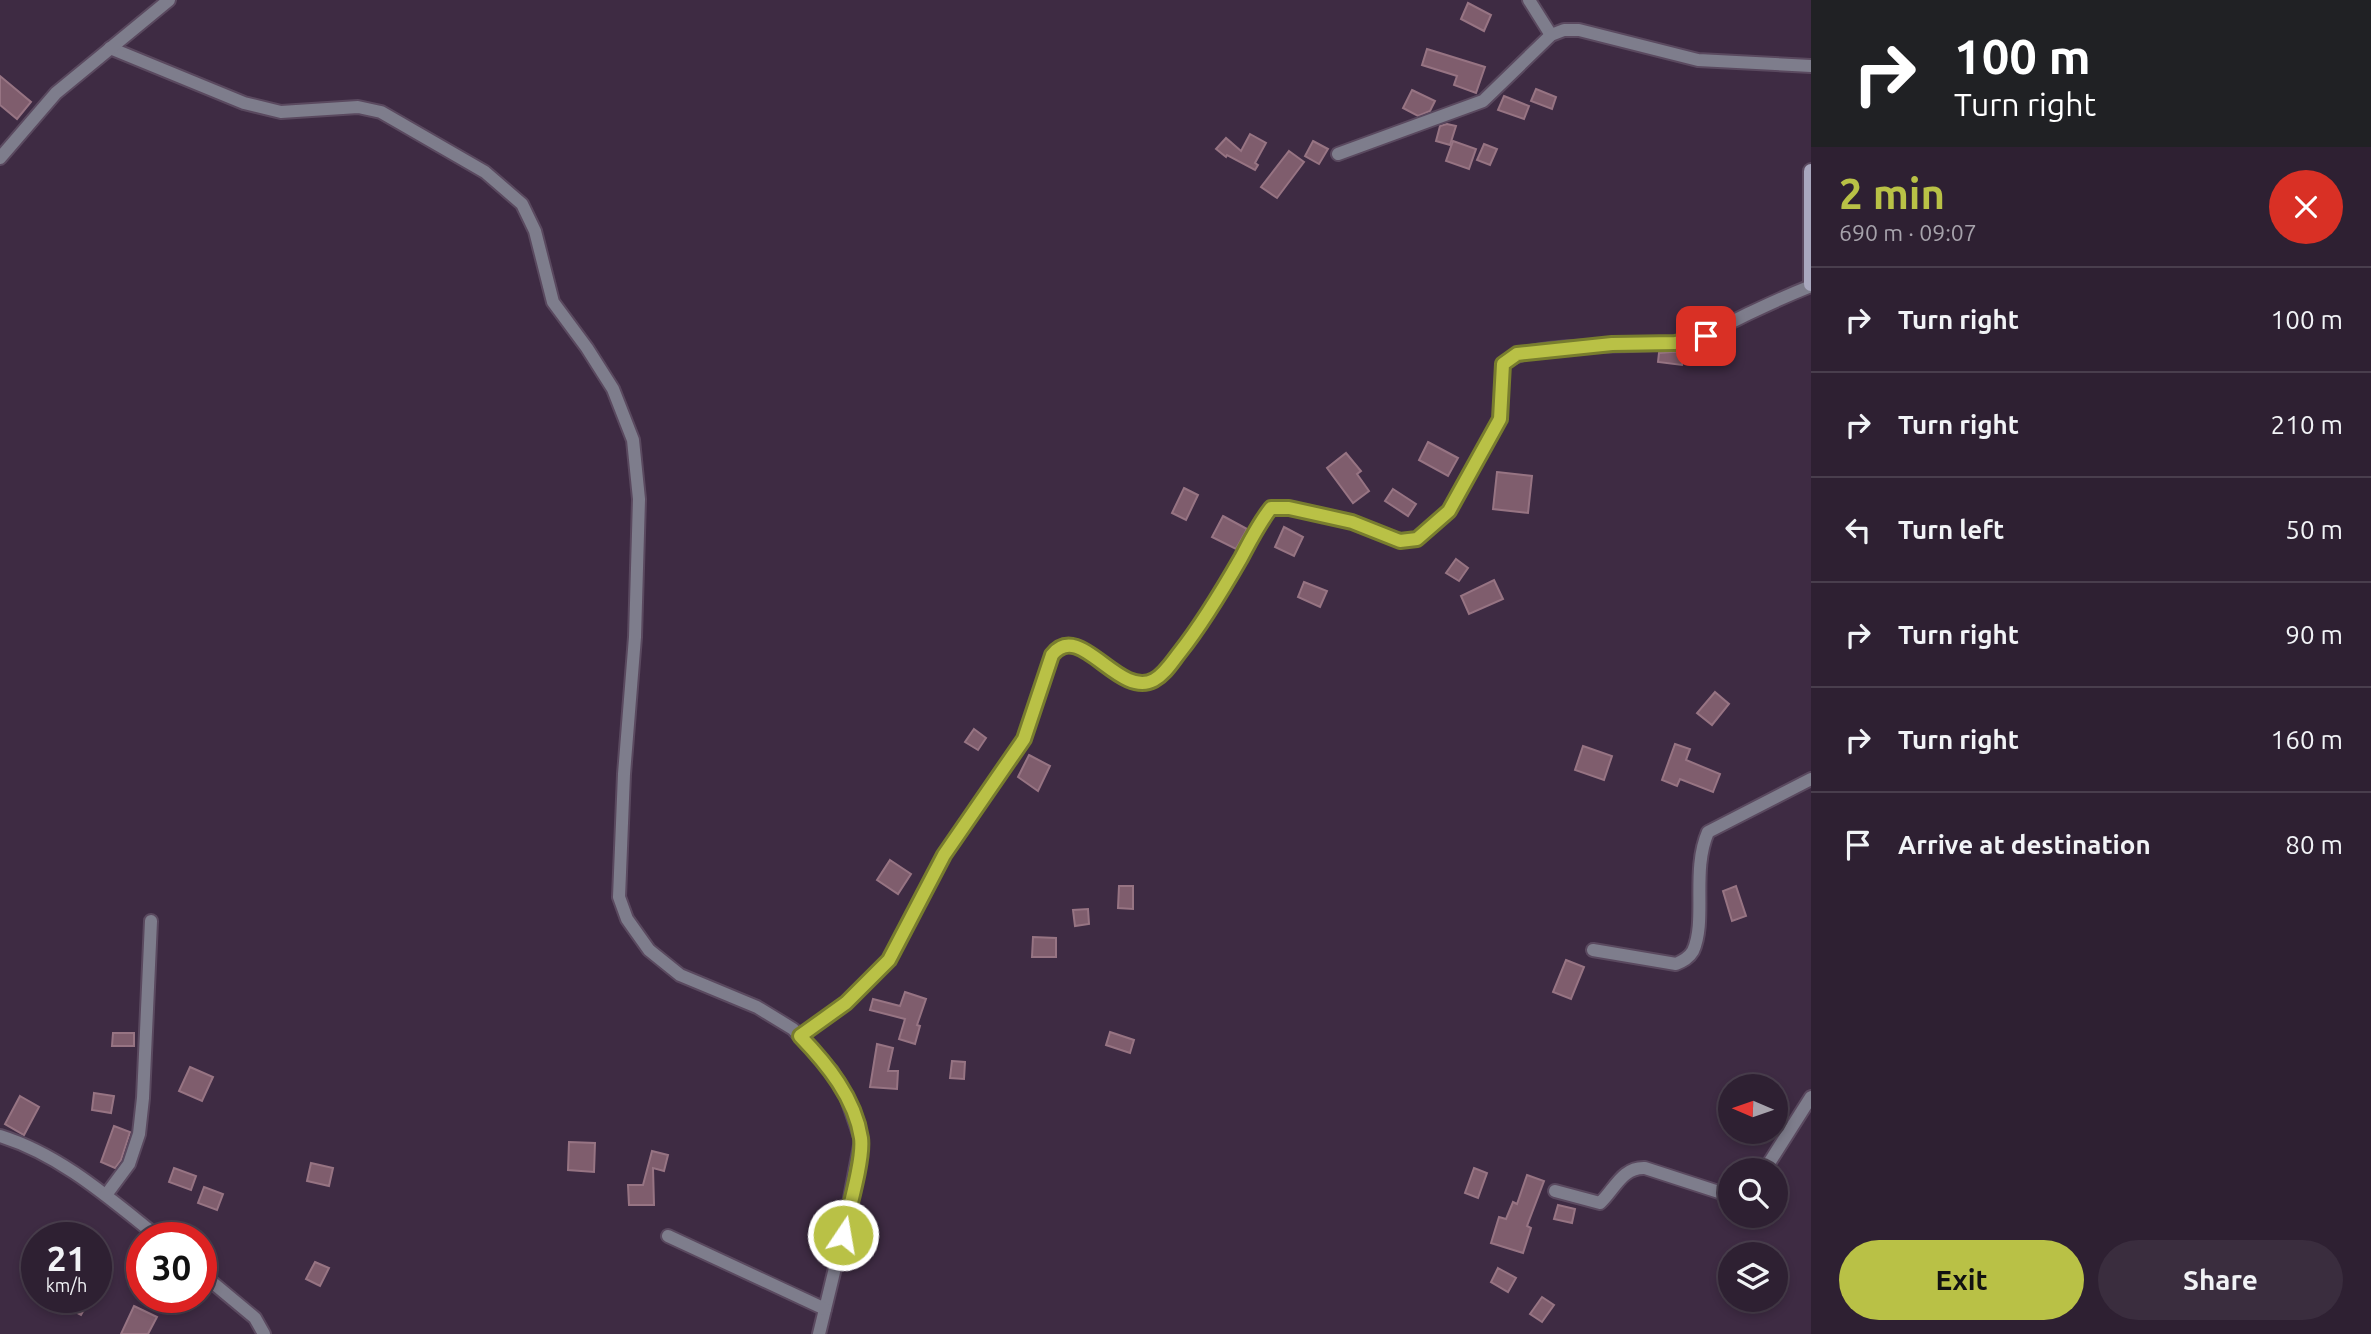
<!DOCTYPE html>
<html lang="en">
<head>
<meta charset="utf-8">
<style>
  body { margin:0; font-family:Ubuntu,sans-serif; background:#3a2d3e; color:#f1f3f6; height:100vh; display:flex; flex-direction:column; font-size:26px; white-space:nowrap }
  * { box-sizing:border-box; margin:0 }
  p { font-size:23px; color:#a7a3ac }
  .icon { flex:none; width:38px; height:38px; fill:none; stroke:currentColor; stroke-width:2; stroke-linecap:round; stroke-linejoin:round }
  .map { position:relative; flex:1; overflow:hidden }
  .side { display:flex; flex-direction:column; background:#2e2032; width:560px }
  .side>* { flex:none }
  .top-card { background:#202124; color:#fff; overflow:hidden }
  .needle { width:46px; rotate:272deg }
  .controls { position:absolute; left:1718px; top:1074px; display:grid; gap:14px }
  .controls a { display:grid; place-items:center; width:70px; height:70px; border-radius:50%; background:#2e2032; box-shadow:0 4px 10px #0003,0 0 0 2px #493e4d; font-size:35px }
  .speed { position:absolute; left:21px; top:1222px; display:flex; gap:14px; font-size:35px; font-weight:700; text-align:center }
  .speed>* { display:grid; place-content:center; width:91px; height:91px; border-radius:50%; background:#2e2032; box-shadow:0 4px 10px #0003,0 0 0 2px #493e4d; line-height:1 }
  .speed small { font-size:18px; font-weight:400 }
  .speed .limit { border:10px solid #d22; background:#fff; color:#111 }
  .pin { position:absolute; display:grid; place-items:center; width:60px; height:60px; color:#fff; margin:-30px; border-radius:14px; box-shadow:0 4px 10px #0006 }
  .me { position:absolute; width:77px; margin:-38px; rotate:12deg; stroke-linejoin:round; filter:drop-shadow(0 0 5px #0008) }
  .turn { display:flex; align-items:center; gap:24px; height:147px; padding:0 28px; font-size:32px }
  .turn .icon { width:91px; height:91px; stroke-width:2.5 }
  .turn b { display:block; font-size:49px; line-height:60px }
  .round { display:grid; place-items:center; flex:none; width:74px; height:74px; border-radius:37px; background:#3a2d3e }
  .headline { display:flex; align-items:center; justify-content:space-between; height:119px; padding:0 28px }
  h1 { font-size:42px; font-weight:700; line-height:52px; color:#b9c146 }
  .primary-button { display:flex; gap:14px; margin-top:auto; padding:14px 28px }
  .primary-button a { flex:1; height:80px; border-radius:42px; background:#b9c146; color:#111; font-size:28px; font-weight:700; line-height:80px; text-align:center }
  .primary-button a+a { background:#3a2d3e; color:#f1f3f6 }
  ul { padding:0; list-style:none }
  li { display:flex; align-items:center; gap:21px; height:105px; padding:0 28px; border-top:2px solid #493e4d }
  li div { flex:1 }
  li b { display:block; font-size:26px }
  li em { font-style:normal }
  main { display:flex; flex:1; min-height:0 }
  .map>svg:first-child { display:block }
</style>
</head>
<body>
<main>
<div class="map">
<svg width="1811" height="1334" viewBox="0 0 1811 1334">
  <rect width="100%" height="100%" fill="#3e2b43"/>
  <g fill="#7f5d6d" stroke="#977483" stroke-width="2">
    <polygon points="1468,3 1491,15 1484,31 1461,19"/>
    <polygon points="1427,49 1485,67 1476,93 1454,85 1457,76 1422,65"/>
    <polygon points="0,76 31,102 17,119 0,105"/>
    <polygon points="1536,89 1556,97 1552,109 1531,101"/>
    <polygon points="1412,90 1435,101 1430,111 1418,116 1403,108"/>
    <polygon points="1504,96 1529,106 1524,119 1498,110"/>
    <polygon points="1447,124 1456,126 1450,145 1436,141 1440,126"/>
    <polygon points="1250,134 1266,143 1255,163 1258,165 1255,170 1227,155 1226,157 1216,149 1226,138 1241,151"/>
    <polygon points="1313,141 1328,149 1319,164 1305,156"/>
    <polygon points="1453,141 1476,149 1469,169 1446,161"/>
    <polygon points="1484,144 1497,149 1490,165 1477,160"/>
    <polygon points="1289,151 1304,162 1277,198 1261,187"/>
    <polygon points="1684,351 1682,365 1658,362 1659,353"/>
    <polygon points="1428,442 1458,458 1448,476 1419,460"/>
    <polygon points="1346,453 1361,471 1357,474 1369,491 1353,503 1327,468"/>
    <polygon points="1497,472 1532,476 1528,513 1493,509"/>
    <polygon points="1184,488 1198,495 1186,520 1172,513"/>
    <polygon points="1393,489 1416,504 1408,516 1385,501"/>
    <polygon points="1223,516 1247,529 1236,549 1212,537"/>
    <polygon points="1284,527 1303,537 1294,556 1275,547"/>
    <polygon points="1456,559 1468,568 1459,581 1446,573"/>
    <polygon points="1494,580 1503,599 1469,614 1461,596"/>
    <polygon points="1304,582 1327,591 1320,607 1298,597"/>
    <polygon points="1715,692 1729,704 1712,725 1697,713"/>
    <polygon points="974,729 986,738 978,750 965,742"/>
    <polygon points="1675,744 1690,749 1686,760 1720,774 1713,792 1680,779 1677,786 1662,780"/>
    <polygon points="1583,746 1612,756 1604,780 1575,770"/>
    <polygon points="1029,755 1050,766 1038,791 1018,777"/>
    <polygon points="890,860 911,874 898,894 877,880"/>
    <polygon points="1119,886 1133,886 1133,909 1118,908"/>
    <polygon points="1736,886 1746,916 1732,921 1723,891"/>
    <polygon points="1088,909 1089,924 1075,926 1073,910"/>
    <polygon points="1033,937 1056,938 1056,957 1032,957"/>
    <polygon points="1566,960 1584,967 1571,999 1553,992"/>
    <polygon points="905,992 926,999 917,1025 920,1026 915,1044 899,1039 905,1019 870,1010 873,999 900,1006"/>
    <polygon points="1110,1032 1134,1040 1130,1053 1106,1045"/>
    <polygon points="113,1033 134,1033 134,1046 112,1046"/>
    <polygon points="877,1044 893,1048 888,1071 898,1071 897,1089 870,1087"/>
    <polygon points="952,1061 965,1062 964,1079 950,1078"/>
    <polygon points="190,1067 213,1077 202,1101 179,1091"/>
    <polygon points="94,1093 114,1096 111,1113 92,1110"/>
    <polygon points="20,1096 39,1107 24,1135 5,1124"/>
    <polygon points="114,1126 130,1132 121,1160 115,1168 101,1162"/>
    <polygon points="569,1142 595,1143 594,1172 568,1170"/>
    <polygon points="652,1151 668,1155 664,1171 653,1168 654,1205 629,1205 628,1185 643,1185"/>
    <polygon points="311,1163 333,1168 329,1186 307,1181"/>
    <polygon points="174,1168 196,1176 191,1190 169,1182"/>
    <polygon points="1474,1168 1487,1173 1478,1198 1465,1193"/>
    <polygon points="1527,1175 1544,1181 1527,1226 1531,1228 1523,1253 1491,1243 1499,1217 1506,1219 1513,1202 1517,1204"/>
    <polygon points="204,1187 223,1194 217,1210 198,1203"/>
    <polygon points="1558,1205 1575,1209 1572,1223 1554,1219"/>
    <polygon points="315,1262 329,1268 320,1286 306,1279"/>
    <polygon points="1498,1268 1516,1278 1508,1292 1491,1282"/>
    <polygon points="47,1297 91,1297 81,1315"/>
    <polygon points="1542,1297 1554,1305 1542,1322 1530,1314"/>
    <polygon points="134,1306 157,1317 148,1334 121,1334"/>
  </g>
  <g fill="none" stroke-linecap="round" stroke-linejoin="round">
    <g stroke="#5a495f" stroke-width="16">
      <g id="street">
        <polyline points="1529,0 1551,35"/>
        <polyline points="110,48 244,103 281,112 358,107 381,112 485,172 522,204 535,231 553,302 587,348 613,389 633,440 639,499 635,637 624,774 619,897 627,919 649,950 680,975 757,1007 793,1029 832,1071 846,1096 861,1140 843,1235 819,1334"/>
        <polyline points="1338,154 1483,101 1551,35 1564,30 1579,30 1698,60 1811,66"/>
        <polyline points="0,158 56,93 169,0"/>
        <path d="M 1593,950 L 1676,964 C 1683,961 1689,958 1693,951 C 1707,920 1691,871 1708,832 L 1811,779"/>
        <path d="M 800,1036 L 846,1003 L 889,960 L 944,855 L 1024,739 L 1052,655 C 1080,619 1118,699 1155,680 C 1165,674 1172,662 1180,652 C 1202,624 1220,594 1238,563 C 1248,545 1258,524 1271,508 L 1289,508 L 1352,522 L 1400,541 L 1417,539 L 1449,511 L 1500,419 L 1503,364 C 1530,339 1639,349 1678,342 C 1706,338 1726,324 1752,312 C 1771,303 1791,294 1811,286"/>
        <path d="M 0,1136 C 61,1155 109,1198 158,1237"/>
        <polyline points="1764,1171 1811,1097"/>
        <path d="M 1555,1191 L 1600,1203 C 1615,1189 1622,1167 1645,1168 L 1731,1196"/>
        <polyline points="106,1195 129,1164 139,1134 143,1098 151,921"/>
        <polyline points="668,1236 825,1309"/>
        <polyline points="201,1273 255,1318 264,1334"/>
      </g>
    </g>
    <g stroke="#5a495f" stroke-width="18">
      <polyline id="secondary" points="1811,171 1811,284"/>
    </g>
    <use href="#street" stroke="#7e7d8c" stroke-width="12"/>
    <use href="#secondary" stroke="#a8a7be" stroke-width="14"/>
  </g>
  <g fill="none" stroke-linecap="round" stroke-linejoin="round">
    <g stroke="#787d2e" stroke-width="18">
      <path id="route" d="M 843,1235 C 848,1212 864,1159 861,1138 C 855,1098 827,1064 800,1036 L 846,1003 L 889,960 L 944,855 L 1024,739 L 1052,655 C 1080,619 1118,699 1154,680 C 1165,674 1172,662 1180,652 C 1203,623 1222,591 1241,558 C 1250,541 1259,523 1271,508 L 1289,508 L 1352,522 L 1400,541 L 1417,539 L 1449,511 L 1500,419 L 1503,364 L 1517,354 L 1612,344 L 1675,343 L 1706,336"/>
    </g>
    <use href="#route" stroke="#b9c146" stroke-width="12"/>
  </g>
</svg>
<div class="controls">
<a><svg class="needle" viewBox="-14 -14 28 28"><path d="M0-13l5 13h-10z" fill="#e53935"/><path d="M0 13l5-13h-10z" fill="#a7a3ac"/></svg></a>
<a><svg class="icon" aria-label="search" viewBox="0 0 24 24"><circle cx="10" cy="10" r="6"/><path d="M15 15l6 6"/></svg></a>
<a><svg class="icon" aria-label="layers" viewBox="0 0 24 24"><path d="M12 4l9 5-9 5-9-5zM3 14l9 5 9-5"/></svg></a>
</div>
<div class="speed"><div>21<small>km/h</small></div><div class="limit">30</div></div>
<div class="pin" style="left:1706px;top:336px;background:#d93025"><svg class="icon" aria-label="arrive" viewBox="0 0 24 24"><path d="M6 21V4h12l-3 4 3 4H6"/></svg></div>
<svg class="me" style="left:843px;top:1235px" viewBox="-20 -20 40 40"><circle r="17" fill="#b9c146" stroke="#fff" stroke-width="3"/><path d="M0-11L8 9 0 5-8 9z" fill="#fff"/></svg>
</div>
<section class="side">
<div class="top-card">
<div class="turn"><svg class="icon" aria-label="right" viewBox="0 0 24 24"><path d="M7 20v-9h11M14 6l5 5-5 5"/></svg><div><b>100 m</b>Turn right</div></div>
</div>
<div class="headline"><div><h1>2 min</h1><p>690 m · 09:07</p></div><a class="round" style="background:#d93025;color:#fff"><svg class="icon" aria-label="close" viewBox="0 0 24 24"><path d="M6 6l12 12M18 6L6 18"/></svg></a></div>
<ul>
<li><svg class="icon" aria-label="right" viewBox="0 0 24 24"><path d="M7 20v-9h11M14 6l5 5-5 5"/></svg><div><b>Turn right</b></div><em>100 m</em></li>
<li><svg class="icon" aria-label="right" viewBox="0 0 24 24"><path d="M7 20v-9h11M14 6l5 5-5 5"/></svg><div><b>Turn right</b></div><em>210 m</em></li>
<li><svg class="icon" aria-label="left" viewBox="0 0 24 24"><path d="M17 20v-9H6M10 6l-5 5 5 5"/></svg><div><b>Turn left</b></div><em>50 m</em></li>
<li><svg class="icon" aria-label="right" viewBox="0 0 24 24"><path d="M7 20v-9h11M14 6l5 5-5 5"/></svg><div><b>Turn right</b></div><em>90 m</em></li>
<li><svg class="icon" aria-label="right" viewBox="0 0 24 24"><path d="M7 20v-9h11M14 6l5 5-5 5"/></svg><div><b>Turn right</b></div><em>160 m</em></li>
<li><svg class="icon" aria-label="arrive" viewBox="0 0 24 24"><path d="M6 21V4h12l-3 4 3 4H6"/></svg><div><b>Arrive at destination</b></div><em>80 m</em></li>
</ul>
<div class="primary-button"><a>Exit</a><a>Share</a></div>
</section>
</main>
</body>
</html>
